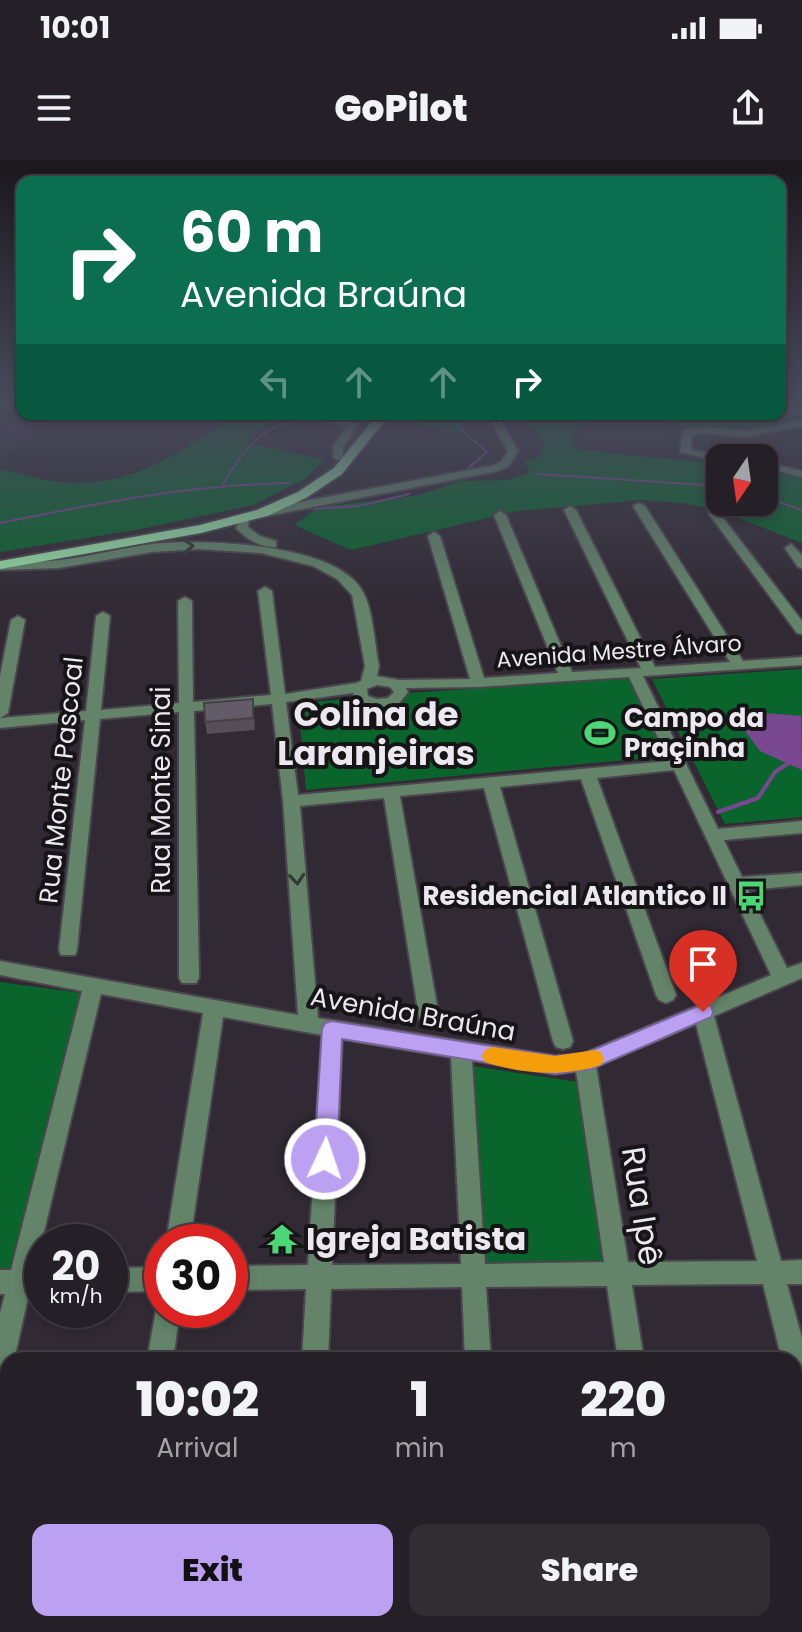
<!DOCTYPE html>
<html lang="en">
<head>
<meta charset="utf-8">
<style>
  body { margin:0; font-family:Poppins,sans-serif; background:#312d33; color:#f1f3f6; height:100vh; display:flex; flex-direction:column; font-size:30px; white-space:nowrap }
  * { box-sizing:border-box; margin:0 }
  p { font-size:26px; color:#a3a3a7 }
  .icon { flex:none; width:44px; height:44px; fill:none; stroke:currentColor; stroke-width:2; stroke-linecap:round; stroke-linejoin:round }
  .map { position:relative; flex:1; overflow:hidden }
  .sheet { position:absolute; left:0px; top:1192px; width:802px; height:280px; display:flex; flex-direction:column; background:#252027; border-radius:24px 24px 0 0; box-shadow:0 4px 12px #0003,0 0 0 2px #423e44 }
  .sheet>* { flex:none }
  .guide { position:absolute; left:16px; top:16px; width:770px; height:244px; border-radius:16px; box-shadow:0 4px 12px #0003,0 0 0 2px #423e44; background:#0b6e4f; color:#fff; overflow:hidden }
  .needle { width:52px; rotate:193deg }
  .fabs { position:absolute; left:706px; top:284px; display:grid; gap:16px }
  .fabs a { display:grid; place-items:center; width:72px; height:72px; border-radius:16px; background:#252027; box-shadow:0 4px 12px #0003,0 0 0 2px #423e44; font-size:40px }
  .speed { position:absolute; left:24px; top:1064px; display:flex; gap:16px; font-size:40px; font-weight:700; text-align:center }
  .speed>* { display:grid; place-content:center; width:104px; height:104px; border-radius:50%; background:#252027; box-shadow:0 4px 12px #0003,0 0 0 2px #423e44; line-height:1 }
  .speed small { font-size:20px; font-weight:400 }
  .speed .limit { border:12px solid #d22; background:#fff; color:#111 }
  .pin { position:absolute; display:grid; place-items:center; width:68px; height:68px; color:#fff; margin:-82px -34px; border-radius:50% 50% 50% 0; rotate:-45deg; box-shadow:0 0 8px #0007 }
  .pin .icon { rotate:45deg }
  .me { position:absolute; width:88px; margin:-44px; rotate:3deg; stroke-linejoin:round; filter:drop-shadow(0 0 6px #0008) }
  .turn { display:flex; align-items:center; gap:28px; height:168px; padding:0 32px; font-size:36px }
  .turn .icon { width:104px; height:104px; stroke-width:2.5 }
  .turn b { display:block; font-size:56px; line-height:68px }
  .lanes { display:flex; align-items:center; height:76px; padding:0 32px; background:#0003; justify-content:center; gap:40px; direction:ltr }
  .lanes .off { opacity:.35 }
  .eta { display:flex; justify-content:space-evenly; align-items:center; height:136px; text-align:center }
  .eta b { font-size:48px; font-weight:800; line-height:56px }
  .button { display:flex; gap:16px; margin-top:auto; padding:16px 32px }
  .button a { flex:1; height:92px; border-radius:16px; background:#bca0f2; color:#111; font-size:32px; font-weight:800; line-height:92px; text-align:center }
  .button a+a { background:#312d33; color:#f1f3f6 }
  .status { display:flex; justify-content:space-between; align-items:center; height:56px; padding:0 40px; background:#252027; direction:ltr }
  .status svg { height:22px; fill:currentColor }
  header { display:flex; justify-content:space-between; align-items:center; height:104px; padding:0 32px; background:#252027; font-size:36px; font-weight:800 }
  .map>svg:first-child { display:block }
</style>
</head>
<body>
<div class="status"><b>10:01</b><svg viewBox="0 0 49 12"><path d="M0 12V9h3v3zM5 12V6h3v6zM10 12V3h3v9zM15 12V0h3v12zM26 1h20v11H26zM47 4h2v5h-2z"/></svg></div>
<header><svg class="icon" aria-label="menu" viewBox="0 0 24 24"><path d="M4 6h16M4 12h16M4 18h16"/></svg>GoPilot<svg class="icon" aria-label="share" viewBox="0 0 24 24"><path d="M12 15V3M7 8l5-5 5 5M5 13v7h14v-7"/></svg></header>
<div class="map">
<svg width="802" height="1472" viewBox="0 0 802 1472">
  <rect width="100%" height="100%" fill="#312a34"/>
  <g fill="#3c3242">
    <polygon points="0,240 22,240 22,254 61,254 0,300"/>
    <polygon points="610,257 665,263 663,283 580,279 588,262"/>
  </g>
  <g fill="#0a652d">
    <path d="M 780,253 L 801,256 L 802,262 C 763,269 729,272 689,266 C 668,262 650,255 628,254 Z"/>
    <path d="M 236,254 L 274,258 L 245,282 L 324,300 L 305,319 L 253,345 L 141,369 L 0,392 L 0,309 C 20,313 41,321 61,322 C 133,329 181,292 236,254 Z"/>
    <polygon points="427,254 473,254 462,258 462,272 420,267"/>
    <polygon points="528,254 582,254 571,283 580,290 720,304 720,342 764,342 764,308 802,316 802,383 716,349 683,343 641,340 518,351 351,390 294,365 319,347 415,336 461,321 509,320 530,312 524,301 537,299 545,284 529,263"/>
    <polygon points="802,509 802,657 725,664 652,519"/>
    <polygon points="629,518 668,596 306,630 298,543 349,539 367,550 398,547 409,533"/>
    <polygon points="0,822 81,833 10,1110 0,1110"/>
    <polygon points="472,906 578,922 606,1104 484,1104"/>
  </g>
  <polygon fill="#7a4791" points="729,550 801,556 802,610 760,591"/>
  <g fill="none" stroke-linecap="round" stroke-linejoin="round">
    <g stroke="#7a4791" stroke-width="2">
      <polyline points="461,254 454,263 487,292 465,311"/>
      <polyline points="538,314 720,326"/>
      <path d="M 223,324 C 248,282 265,263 315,257"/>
      <polyline points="764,337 802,350"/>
      <polyline points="310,349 359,346 409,334"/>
      <path d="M 0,363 C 98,343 189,325 290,323"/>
    </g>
    <polyline stroke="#7a4791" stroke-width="4" points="718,652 758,638 775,612 792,601"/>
    <g stroke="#4b454e" stroke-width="4">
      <g id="minor">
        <polygon points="780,245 802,249 802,255 780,251"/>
        <polygon points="297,254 344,257 370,254 353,261 358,265 343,287 343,297 338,300 333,297 333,287 347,266"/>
        <polygon points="487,254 497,254 518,291 509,306 498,311 262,357 256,353 262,349 491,306 501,302 508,291"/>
        <polygon points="802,260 802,266 745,277 708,273 692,275 691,290 724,296 725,298 720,298 720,301 680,292 683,270 708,267 745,271"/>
        <polygon points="764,302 802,311 802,317 764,308"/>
        <path d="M 639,343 L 645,346 L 743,501 L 802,497 L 802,505 L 643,516 L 718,669 L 802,661 L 802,673 L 724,680 L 742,717 L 802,713 L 802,725 L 748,730 L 787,808 L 802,803 L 802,818 L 714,856 L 781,1101 L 802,1100 L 802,1124 L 787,1124 L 802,1178 L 802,1239 L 794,1236 L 794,1200 L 782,1200 L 763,1124 L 632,1125 L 644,1200 L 618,1200 L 607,1126 L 486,1127 L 491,1200 L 465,1200 L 462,1127 L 331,1129 L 328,1200 L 302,1200 L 306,1129 L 230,1130 L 230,1106 L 308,1105 L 322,875 L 223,857 L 190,1082 L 166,1082 L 203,853 L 101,834 L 35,1109 L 42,1109 L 42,1133 L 29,1133 L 14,1200 L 8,1200 L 8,1213 L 0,1216 L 0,1153 L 5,1134 L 0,1134 L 0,1110 L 11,1110 L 82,831 L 0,815 L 0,801 L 298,855 L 283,641 L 272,544 L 194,551 L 199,818 L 196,823 L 182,823 L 179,818 L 179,552 L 100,559 L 77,790 L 75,795 L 61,795 L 59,790 L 85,560 L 0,568 L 0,558 L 86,551 L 96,456 L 103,452 L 110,456 L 101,550 L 179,543 L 178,441 L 185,437 L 192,441 L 193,542 L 271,535 L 258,431 L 265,427 L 272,431 L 285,534 L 356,523 L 361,521 L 365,506 L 352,435 L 337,419 L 313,406 L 261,393 L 199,389 L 152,392 L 59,408 L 0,410 L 0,402 C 20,402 41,402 61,400 C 92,396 122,388 152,384 C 201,379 340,382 364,434 C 373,452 375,486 379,506 L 377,516 L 399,520 L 470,519 L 428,376 L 434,372 L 440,376 L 484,518 L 558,513 L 494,355 L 500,351 L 506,355 L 572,512 L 641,508 L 564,350 L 570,346 L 576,350 L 655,507 L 730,502 L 633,346 ZM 629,517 L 669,601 L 298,635 L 286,542 L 353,533 L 356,541 L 375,548 L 398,545 L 408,532 L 406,528 L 478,527 ZM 377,525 L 390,527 L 394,532 L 388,538 L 377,539 L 368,536 L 367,529 ZM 674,610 L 771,815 L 583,894 L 555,896 L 318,858 L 300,646 L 384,638 L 419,857 L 422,863 L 429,865 L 436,863 L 439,857 L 400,636 L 484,628 L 553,881 L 556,887 L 563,889 L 570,887 L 573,881 L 500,627 L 581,619 L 656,835 L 659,840 L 666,843 L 673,840 L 676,835 L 597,618 ZM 696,864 L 757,1101 L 628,1102 L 596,906 ZM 342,879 L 451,897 L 461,1104 L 332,1105 ZM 472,900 L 555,914 L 576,911 L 604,1102 L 485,1104 Z"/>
        <polygon points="709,350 717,350 802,461 802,474 797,473 709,354"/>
        <path d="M 241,356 L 249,356 L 248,367 L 260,376 L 276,381 L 276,387 C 260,388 247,379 236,368 Z"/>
        <polygon points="791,384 802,395 802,408 798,407 785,388"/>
        <polygon points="18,456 25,460 8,553 0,558 0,516 11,460"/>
        <polygon points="162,1107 162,1131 110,1132 110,1108"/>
        <polygon points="162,1140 162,1150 180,1150 173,1200 147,1200 156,1150"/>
        <polygon points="104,1464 134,1464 133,1472 103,1472"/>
        <rect x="289" y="1464" width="30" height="8"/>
        <polygon points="481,1464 511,1464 512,1472 482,1472"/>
        <polygon points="661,1464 691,1464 692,1472 662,1472"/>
      </g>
    </g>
    <g stroke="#4b454e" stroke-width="4">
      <polygon id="major" points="378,254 390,254 342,314 306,338 267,356 201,373 0,409 0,401 200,365 257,350 298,332 334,308"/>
    </g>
    <use href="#minor" fill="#638469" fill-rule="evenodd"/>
    <use href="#major" fill="#95dda4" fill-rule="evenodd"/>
  </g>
  <polygon fill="#554e59" points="253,539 255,570 207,574 205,562"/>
  <polygon fill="#635b67" stroke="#454048" stroke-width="2" points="253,539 253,558 205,562 204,543"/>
  <defs><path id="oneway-chevron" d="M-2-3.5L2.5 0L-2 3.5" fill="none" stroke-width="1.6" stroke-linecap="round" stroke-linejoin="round" transform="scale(2)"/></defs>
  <g stroke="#323b34">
    <use href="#oneway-chevron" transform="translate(188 386) rotate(-3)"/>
    <use href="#oneway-chevron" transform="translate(297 719) rotate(85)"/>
  </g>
  <linearGradient id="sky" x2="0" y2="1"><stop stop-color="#1b171d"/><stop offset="0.54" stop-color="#484a5c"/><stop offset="1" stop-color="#484a5c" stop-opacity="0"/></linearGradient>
  <rect width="802" height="446" fill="url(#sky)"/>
  <polygon fill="#bca0f2" stroke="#7a689d" stroke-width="2" points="703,844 711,846 713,852 711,857 592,909 555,914 342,879 337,999 333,1006 325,1009 317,1006 314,999 322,869 325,863 332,861 555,896 583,894"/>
  <path fill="#f59e0b" d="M 493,887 L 555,896 L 594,890 L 601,892 L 604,899 L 601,905 C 565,917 521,914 485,902 L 482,896 L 485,890 Z"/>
  <defs>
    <g id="stadium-bare" transform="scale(2.4)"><path d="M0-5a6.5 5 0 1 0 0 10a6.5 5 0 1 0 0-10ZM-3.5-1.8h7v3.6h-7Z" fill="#4dd676" stroke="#171418" stroke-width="2.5" paint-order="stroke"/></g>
    <g id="bus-bare" transform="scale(2.4)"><path d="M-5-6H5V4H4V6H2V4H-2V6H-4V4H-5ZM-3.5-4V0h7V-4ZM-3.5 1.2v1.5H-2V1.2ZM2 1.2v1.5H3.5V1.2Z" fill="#4dd676" stroke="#171418" stroke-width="2.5" paint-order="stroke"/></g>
    <g id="temple-bare" transform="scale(2.4)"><path d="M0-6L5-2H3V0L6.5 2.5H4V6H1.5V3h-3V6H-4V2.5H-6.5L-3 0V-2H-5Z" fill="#4dd676" stroke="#171418" stroke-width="2.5" paint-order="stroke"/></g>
  </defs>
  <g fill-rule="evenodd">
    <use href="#stadium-bare" x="600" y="573"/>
    <use href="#bus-bare" x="751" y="736"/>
    <use href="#temple-bare" x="282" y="1079"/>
  </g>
  <g text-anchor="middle" stroke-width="8" stroke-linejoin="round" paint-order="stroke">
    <g font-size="22" fill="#ece8ef" stroke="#171418">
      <text transform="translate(619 491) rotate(-4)" y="8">Avenida Mestre Álvaro</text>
    </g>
    <g font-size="26" font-weight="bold" fill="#ece8ef" stroke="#171418" text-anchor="start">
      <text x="624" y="567">Campo da<tspan x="624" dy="30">Praçinha</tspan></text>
      <text x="727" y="745" text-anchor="end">Residencial Atlantico II</text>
    </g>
    <g font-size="26" fill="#ece8ef" stroke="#171418">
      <text transform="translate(61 620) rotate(-84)" y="9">Rua Monte Pascoal</text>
      <text transform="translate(161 630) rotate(-90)" y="9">Rua Monte Sinai</text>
      <text transform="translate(413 854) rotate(10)" y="9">Avenida Braúna</text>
    </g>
    <g font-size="32" fill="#ece8ef" stroke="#171418">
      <text transform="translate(642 1046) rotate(81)" y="11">Rua Ipê</text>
    </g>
    <g font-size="32" font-weight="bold" fill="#ece8ef" stroke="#171418" text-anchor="start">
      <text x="306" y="1090">Igreja Batista</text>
    </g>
    <g font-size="34" font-weight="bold" fill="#ece8ef" stroke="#171418">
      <text x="376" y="566">Colina de<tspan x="376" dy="39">Laranjeiras</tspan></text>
    </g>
  </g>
</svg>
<div class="fabs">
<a><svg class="needle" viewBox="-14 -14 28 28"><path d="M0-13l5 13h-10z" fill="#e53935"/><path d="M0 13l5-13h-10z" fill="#a3a3a7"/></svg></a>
</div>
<div class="speed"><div>20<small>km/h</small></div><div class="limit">30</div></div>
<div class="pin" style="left:703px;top:852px;background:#d93025"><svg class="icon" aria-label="arrive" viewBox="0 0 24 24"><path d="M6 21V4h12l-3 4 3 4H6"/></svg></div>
<svg class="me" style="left:325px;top:999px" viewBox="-20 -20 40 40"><circle r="17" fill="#bca0f2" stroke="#fff" stroke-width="3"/><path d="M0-11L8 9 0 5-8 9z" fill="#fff"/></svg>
<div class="guide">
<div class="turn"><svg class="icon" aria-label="right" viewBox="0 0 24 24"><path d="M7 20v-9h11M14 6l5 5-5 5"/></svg><div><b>60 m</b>Avenida Braúna</div></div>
<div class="lanes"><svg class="icon off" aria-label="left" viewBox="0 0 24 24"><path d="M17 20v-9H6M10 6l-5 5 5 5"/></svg><svg class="icon off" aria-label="ahead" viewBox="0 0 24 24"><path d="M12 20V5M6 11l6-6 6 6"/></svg><svg class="icon off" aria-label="ahead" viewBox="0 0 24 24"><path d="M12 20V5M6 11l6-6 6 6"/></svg><svg class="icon" aria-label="right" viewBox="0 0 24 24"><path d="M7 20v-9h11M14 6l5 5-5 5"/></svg></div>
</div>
<section class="sheet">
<div class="eta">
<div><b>10:02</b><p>Arrival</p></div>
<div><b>1</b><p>min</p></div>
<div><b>220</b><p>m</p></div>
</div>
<div class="button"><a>Exit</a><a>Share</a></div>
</section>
</div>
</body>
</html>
